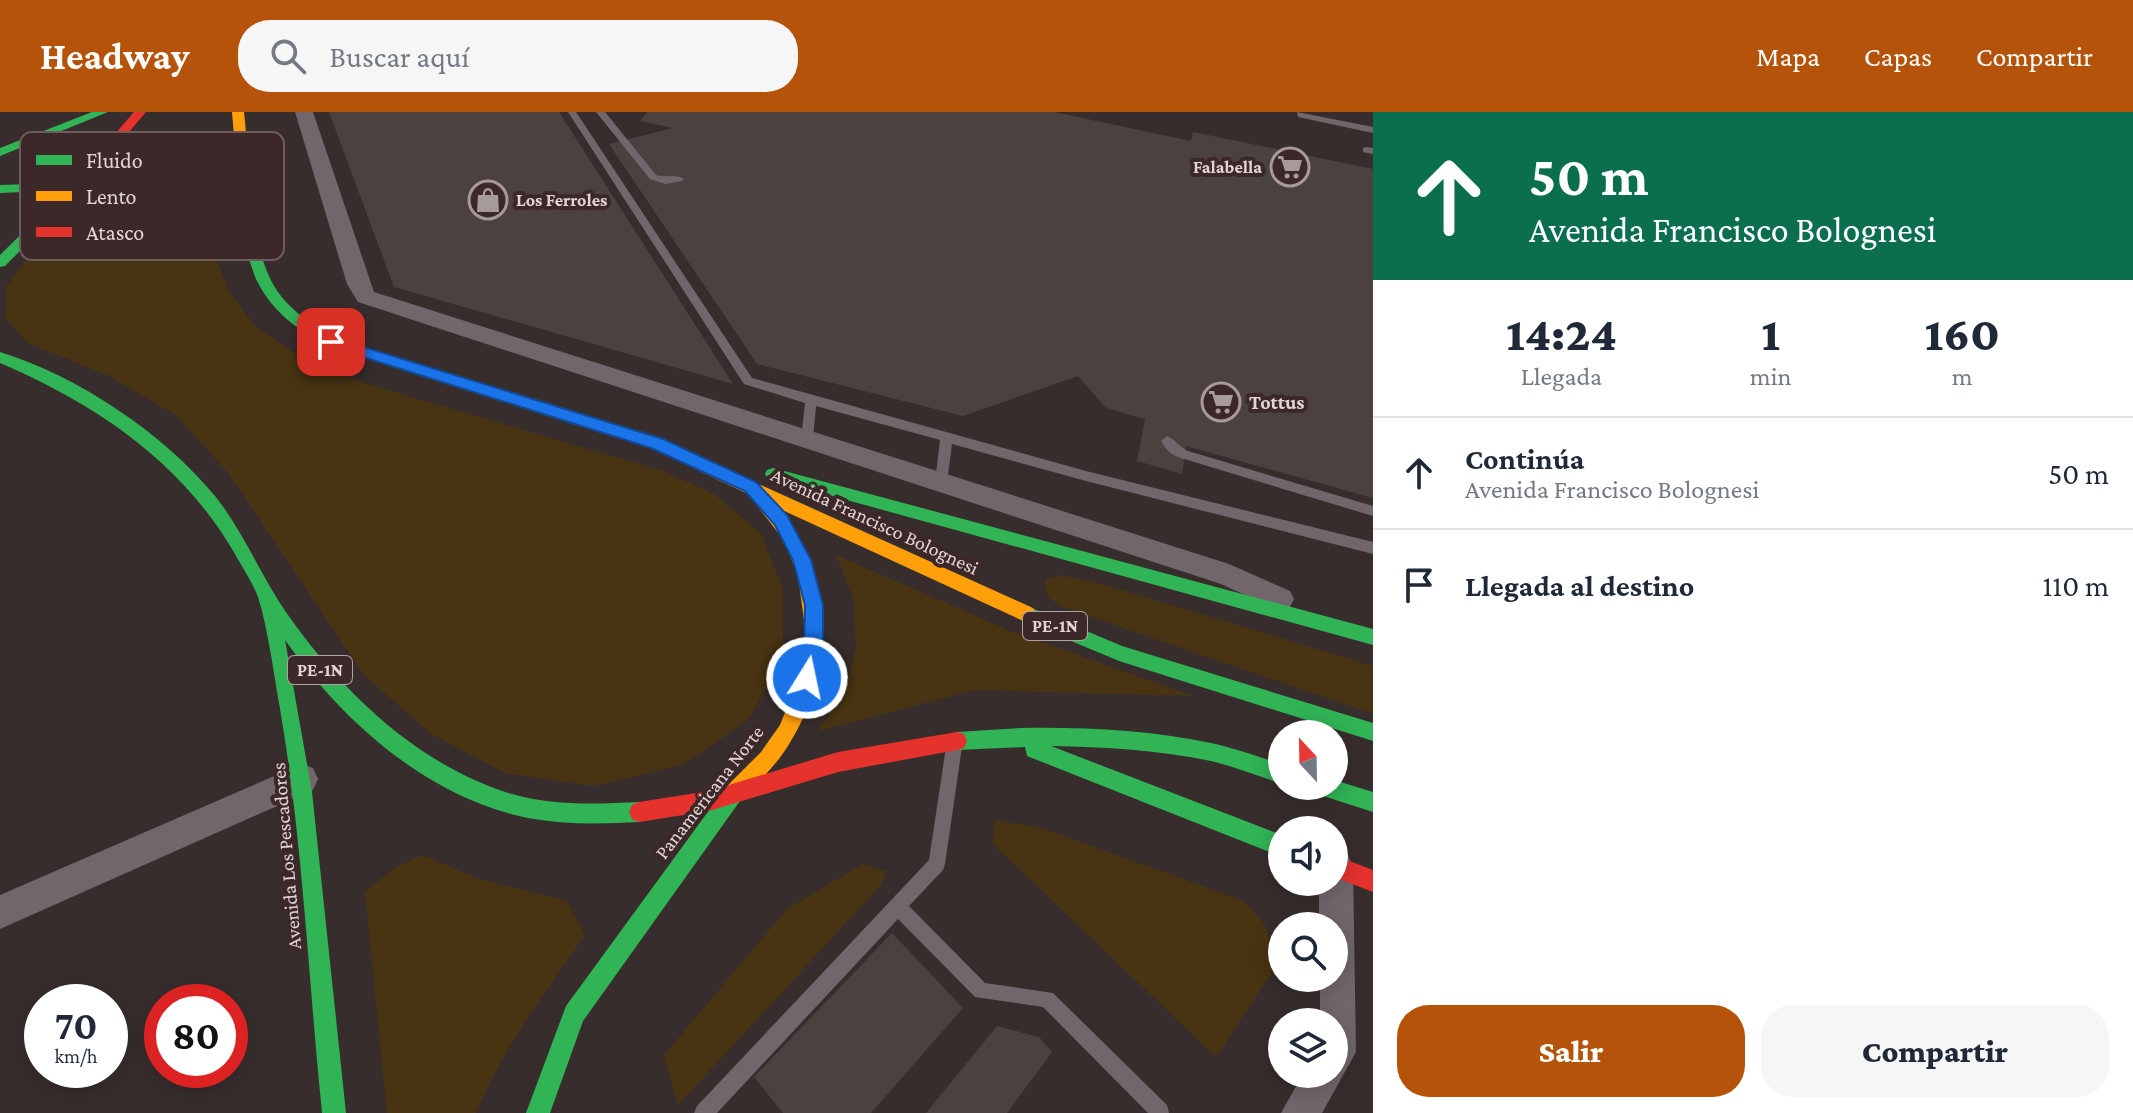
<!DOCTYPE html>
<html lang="es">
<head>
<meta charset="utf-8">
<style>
  body { margin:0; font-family:"Crimson Pro",serif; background:#f6f6f7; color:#1f2937; height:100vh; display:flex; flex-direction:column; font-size:30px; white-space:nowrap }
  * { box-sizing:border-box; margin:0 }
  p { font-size:26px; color:#747a83 }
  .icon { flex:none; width:44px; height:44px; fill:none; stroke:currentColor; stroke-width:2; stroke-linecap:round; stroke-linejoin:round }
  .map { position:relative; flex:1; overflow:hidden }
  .panel { display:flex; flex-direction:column; background:#fff; width:760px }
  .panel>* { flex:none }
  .banner { background:#0b6e4f; color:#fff; overflow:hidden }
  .needle { width:52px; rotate:338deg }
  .controls { position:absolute; left:1268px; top:608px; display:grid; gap:16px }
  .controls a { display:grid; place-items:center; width:80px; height:80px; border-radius:50%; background:#fff; box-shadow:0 4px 20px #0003; font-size:40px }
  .speed { position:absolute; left:24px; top:872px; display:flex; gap:16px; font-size:40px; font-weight:700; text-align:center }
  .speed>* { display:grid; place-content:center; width:104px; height:104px; border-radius:50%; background:#fff; box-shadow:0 4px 20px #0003; line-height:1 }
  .speed small { font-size:20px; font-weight:400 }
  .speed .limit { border:12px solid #d22; background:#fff; color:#111 }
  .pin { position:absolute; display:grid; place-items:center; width:68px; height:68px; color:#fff; margin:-34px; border-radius:16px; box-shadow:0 4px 12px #0006 }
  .me { position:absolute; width:88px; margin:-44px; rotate:10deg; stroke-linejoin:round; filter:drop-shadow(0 0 6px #0008) }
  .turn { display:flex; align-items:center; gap:28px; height:168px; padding:0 24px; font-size:36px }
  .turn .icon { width:104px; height:104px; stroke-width:2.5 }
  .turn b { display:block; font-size:56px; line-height:68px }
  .eta { display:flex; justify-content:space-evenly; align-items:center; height:136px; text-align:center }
  .eta b { font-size:48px; font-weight:800; line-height:56px }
  .primary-button { display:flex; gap:16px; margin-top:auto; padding:16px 24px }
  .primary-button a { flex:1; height:92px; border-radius:32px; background:#b45309; color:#fff; font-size:32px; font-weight:800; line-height:92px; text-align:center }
  .primary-button a+a { background:#f6f6f7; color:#1f2937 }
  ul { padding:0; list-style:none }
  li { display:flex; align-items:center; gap:24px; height:112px; padding:0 24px; border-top:2px solid #e0e1e3 }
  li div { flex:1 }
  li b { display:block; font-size:30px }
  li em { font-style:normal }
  header { display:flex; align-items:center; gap:48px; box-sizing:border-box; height:112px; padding:0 40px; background:#b45309; color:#fff }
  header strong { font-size:38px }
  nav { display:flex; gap:44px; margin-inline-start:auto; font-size:28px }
  .search { width:560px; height:72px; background:#f6f6f7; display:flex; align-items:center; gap:20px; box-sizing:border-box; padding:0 28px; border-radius:32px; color:#747a83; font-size:30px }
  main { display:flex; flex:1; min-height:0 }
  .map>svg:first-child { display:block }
</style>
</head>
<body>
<header>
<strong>Headway</strong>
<div class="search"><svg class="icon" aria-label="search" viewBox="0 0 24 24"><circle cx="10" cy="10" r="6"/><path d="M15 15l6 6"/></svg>Buscar aquí</div>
<nav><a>Mapa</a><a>Capas</a><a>Compartir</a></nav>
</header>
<main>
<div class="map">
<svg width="1373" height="1001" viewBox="0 0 1373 1001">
  <rect width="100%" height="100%" fill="#382d2d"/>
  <g fill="#483412">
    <polygon points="162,96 201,111 230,181 255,214 304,248 364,271 663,359 714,382 761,422 783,478 783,546 748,608 682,653 594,674 505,661 430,621 364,563 229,362 176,303 107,263 28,231 5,206 6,175 31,142 66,118 113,100"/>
    <polygon points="836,443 1008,518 1193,584 975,578 818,619 845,578 856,536 853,485"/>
    <polygon points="1060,463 1102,472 1373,554 1373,602 1060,494 1049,486 1044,473 1048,466"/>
    <polygon points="995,708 1042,716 1244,789 1265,813 1273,840 1272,860 1216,945 993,732"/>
    <path d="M 422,743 L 479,767 L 567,789 L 585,823 C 546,880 502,937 476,1001 L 387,1001 L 365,780 L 392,758 Z"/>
    <polygon points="863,752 887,760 880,774 678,993 664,943 787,797"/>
  </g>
  <g fill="#4b4240">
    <polygon points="329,0 559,0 733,272 394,175"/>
    <polygon points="647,0 1054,0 1191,29 1193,20 1373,57 1373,386 1186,334 1182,362 1137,349 1145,307 1106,296 1078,264 963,304 757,252 609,32 673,16 640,9"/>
    <polygon points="892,821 963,896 871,1001 783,1001 754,965"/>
    <polygon points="997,914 1039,925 1052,940 1007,1001 926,1001"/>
  </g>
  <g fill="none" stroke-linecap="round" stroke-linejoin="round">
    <g fill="#71666b" fill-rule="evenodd">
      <polygon points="568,0 576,0 752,266 1086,359 1373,430 1373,442 1086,369 952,332 947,371 941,376 935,371 940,328 816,294 813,327 811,330 803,330 801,327 805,291 744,272"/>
      <path d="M 596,0 L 605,0 L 656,63 C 665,66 678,62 684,67 L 682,69 L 665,72 L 650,67 Z"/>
      <polygon points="1297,0 1373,15 1373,21 1298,5"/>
      <polygon points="1366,35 1373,36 1373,42 1363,40 1363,36"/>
      <path d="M 1167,324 C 1175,327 1180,336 1188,339 L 1373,394 L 1373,404 L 1181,346 C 1171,343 1166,338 1161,329 Z"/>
      <polygon points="954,628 959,630 962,635 945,752 943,758 909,794 985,871 1053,881 1167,993 1169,1001 1148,1001 1043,895 975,885 898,807 717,1001 694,1001 697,994 929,748 946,635 949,630"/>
    </g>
    <g fill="#71666b" fill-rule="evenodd">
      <polygon points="295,0 313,0 374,180 1229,452 1290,479 1294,487 1290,495 1280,499 1221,472 358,190 347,172"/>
      <polygon points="302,652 313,656 318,667 313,678 0,817 0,783"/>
      <polygon points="1336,738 1348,743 1353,755 1356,940 1322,1001 1281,1001 1303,962 1334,962 1334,910 1320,910 1320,866 1334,866 1334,814 1319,814 1319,770 1334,770"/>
    </g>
    <g fill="#30b455" fill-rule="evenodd">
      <polygon points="92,0 108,0 0,44 0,36"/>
      <path d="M 95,70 C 146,72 217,71 249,119 C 259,132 262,149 269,164 C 282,194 309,211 336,226 L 665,329 L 667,333 L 659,339 L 326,234 C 297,217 271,199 256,167 C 250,153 247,135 238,122 C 206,75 131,77 80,78 L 5,154 L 0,155 L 0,143 L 66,78 L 0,81 L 0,73 Z"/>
      <path d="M 0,240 C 78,264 163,321 215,384 C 244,420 261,465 288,503 C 343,581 419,654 512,682 C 553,694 597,692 639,690 L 646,693 L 649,700 L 646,707 L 639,710 C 602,712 565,713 528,706 C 428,686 342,609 285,528 L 312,680 L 346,1001 L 322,1001 C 308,865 303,727 279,591 C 273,557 268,517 258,485 C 253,471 242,455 235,442 C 182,350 96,292 0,251 Z"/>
      <polygon points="773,356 1373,517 1373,533 767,366 765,362 767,358"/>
      <polygon points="1027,494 1122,534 1373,611 1373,629 1119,549 1021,508 1018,502 1021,496"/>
      <path d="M 1021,616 C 1085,615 1148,618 1211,631 C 1235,636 1258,645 1282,652 L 1282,672 C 1258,664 1235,655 1211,649 C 1159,638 1105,635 1051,634 L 1282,723 L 1282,745 L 1027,644 L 1025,635 L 957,638 L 950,636 L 947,629 L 950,622 L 957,620 Z"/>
      <polygon points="1334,668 1373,680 1373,700 1314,681 1311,674 1334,674"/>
      <polygon points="733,672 740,675 743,682 740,689 583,909 550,1001 526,1001 566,894 726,675"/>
    </g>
    <g fill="#ff9f0a" fill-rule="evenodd">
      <polygon points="232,0 244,0 257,132 250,136 243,132"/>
      <path d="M 659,327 L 1033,496 L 1036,502 L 1033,508 L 1027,510 L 1021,508 L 780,397 C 833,462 835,556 792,627 C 779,651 760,668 741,688 L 734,691 L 727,688 L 724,681 L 727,674 L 761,640 L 780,613 L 797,570 L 805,516 L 798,463 L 783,427 L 748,382 L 653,337 L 651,333 L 653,329 Z"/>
    </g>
    <g fill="#e5322d" fill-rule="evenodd">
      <polygon points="134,0 146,0 78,80 70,80 70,74"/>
      <polygon points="957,620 964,622 967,629 964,636 957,638 838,660 709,699 639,710 632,707 629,700 632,693 639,690 709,679 838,640"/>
      <polygon points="1334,743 1373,758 1373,780 1334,765"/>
    </g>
  </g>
  <polygon fill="#1a73e8" stroke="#114b97" stroke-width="2" points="331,225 663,327 756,370 787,403 811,448 823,493 823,541 814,573 807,575 800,573 797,566 804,541 805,493 793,448 775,413 745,379 651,336 325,233 323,230"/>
  <defs>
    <g id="supermarket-ring" transform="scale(2)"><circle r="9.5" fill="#3d2829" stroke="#a79a9a" stroke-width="1.5"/><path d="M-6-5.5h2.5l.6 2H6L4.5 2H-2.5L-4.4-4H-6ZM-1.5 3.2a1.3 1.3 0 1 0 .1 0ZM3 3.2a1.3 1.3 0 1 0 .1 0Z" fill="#a79a9a"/></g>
    <g id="shop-ring" transform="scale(2)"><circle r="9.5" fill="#3d2829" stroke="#a79a9a" stroke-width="1.5"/><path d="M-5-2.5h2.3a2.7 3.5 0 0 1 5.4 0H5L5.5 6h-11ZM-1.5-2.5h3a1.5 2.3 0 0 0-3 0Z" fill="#a79a9a"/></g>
  </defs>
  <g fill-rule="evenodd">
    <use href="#supermarket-ring" x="1290" y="55"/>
    <use href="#shop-ring" x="488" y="88"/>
    <use href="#supermarket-ring" x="1221" y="290"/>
  </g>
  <g text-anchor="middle" stroke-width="8" stroke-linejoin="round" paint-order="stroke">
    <g font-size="18" font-weight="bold" fill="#e3d5d5" stroke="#3d2829" text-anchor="end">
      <text x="1262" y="61">Falabella</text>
      <text x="516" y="94" text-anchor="start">Los Ferroles</text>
    </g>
    <g fill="#3d2829" stroke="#b1a1a1" stroke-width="2">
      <rect x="1023" y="500" width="64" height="28" rx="6"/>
      <rect x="288" y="544" width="64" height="28" rx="6"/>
    </g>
    <g font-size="18" font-weight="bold" fill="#e3d5d5">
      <text x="1055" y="520">PE-1N</text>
      <text x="320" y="564">PE-1N</text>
    </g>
    <g font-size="20" font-weight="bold" fill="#e3d5d5" stroke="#3d2829" text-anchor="start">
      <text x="1249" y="297">Tottus</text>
    </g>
    <g font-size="20" fill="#e3d5d5" stroke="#3d2829">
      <text transform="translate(875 409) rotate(25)" y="7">Avenida Francisco Bolognesi</text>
      <text transform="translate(709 680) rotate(-52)" y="7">Panamericana Norte</text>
      <text transform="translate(286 744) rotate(-95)" y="7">Avenida Los Pescadores</text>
    </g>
  </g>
  <rect x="20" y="20" width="264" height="128" rx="12" fill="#3d2829" stroke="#6f5c5d" stroke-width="2"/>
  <rect x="36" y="43" width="36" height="10" fill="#30b455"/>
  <rect x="36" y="79" width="36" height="10" fill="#ff9f0a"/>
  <rect x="36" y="115" width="36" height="10" fill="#e5322d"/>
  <g font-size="22" fill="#e3d5d5">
    <text x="86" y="56">Fluido</text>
    <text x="86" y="92">Lento</text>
    <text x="86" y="128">Atasco</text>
  </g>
</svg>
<div class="controls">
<a><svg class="needle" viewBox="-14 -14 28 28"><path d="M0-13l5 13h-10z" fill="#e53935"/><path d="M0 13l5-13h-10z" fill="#747a83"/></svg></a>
<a><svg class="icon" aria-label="sound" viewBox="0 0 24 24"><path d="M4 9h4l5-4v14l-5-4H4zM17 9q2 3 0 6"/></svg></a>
<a><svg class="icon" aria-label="search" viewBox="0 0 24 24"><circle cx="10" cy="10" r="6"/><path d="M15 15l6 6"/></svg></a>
<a><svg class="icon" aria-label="layers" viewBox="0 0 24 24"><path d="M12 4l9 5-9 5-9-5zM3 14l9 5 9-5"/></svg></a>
</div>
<div class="speed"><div>70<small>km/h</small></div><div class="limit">80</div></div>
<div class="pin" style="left:331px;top:230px;background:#d93025"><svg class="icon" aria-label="arrive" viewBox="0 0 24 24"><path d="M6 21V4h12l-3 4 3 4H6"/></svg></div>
<svg class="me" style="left:807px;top:566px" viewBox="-20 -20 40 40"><circle r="17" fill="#1a73e8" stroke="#fff" stroke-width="3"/><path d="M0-11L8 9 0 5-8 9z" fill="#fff"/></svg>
</div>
<section class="panel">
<div class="banner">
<div class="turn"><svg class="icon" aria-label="ahead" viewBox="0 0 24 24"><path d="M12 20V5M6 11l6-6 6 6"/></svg><div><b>50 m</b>Avenida Francisco Bolognesi</div></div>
</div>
<div class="eta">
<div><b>14:24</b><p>Llegada</p></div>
<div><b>1</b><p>min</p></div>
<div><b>160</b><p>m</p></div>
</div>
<ul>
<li><svg class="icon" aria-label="ahead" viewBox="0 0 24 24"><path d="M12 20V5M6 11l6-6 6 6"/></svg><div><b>Continúa</b><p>Avenida Francisco Bolognesi</p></div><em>50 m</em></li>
<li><svg class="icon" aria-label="arrive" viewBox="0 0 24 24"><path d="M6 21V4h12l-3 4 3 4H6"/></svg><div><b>Llegada al destino</b></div><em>110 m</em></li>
</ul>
<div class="primary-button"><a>Salir</a><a>Compartir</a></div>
</section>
</main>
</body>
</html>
